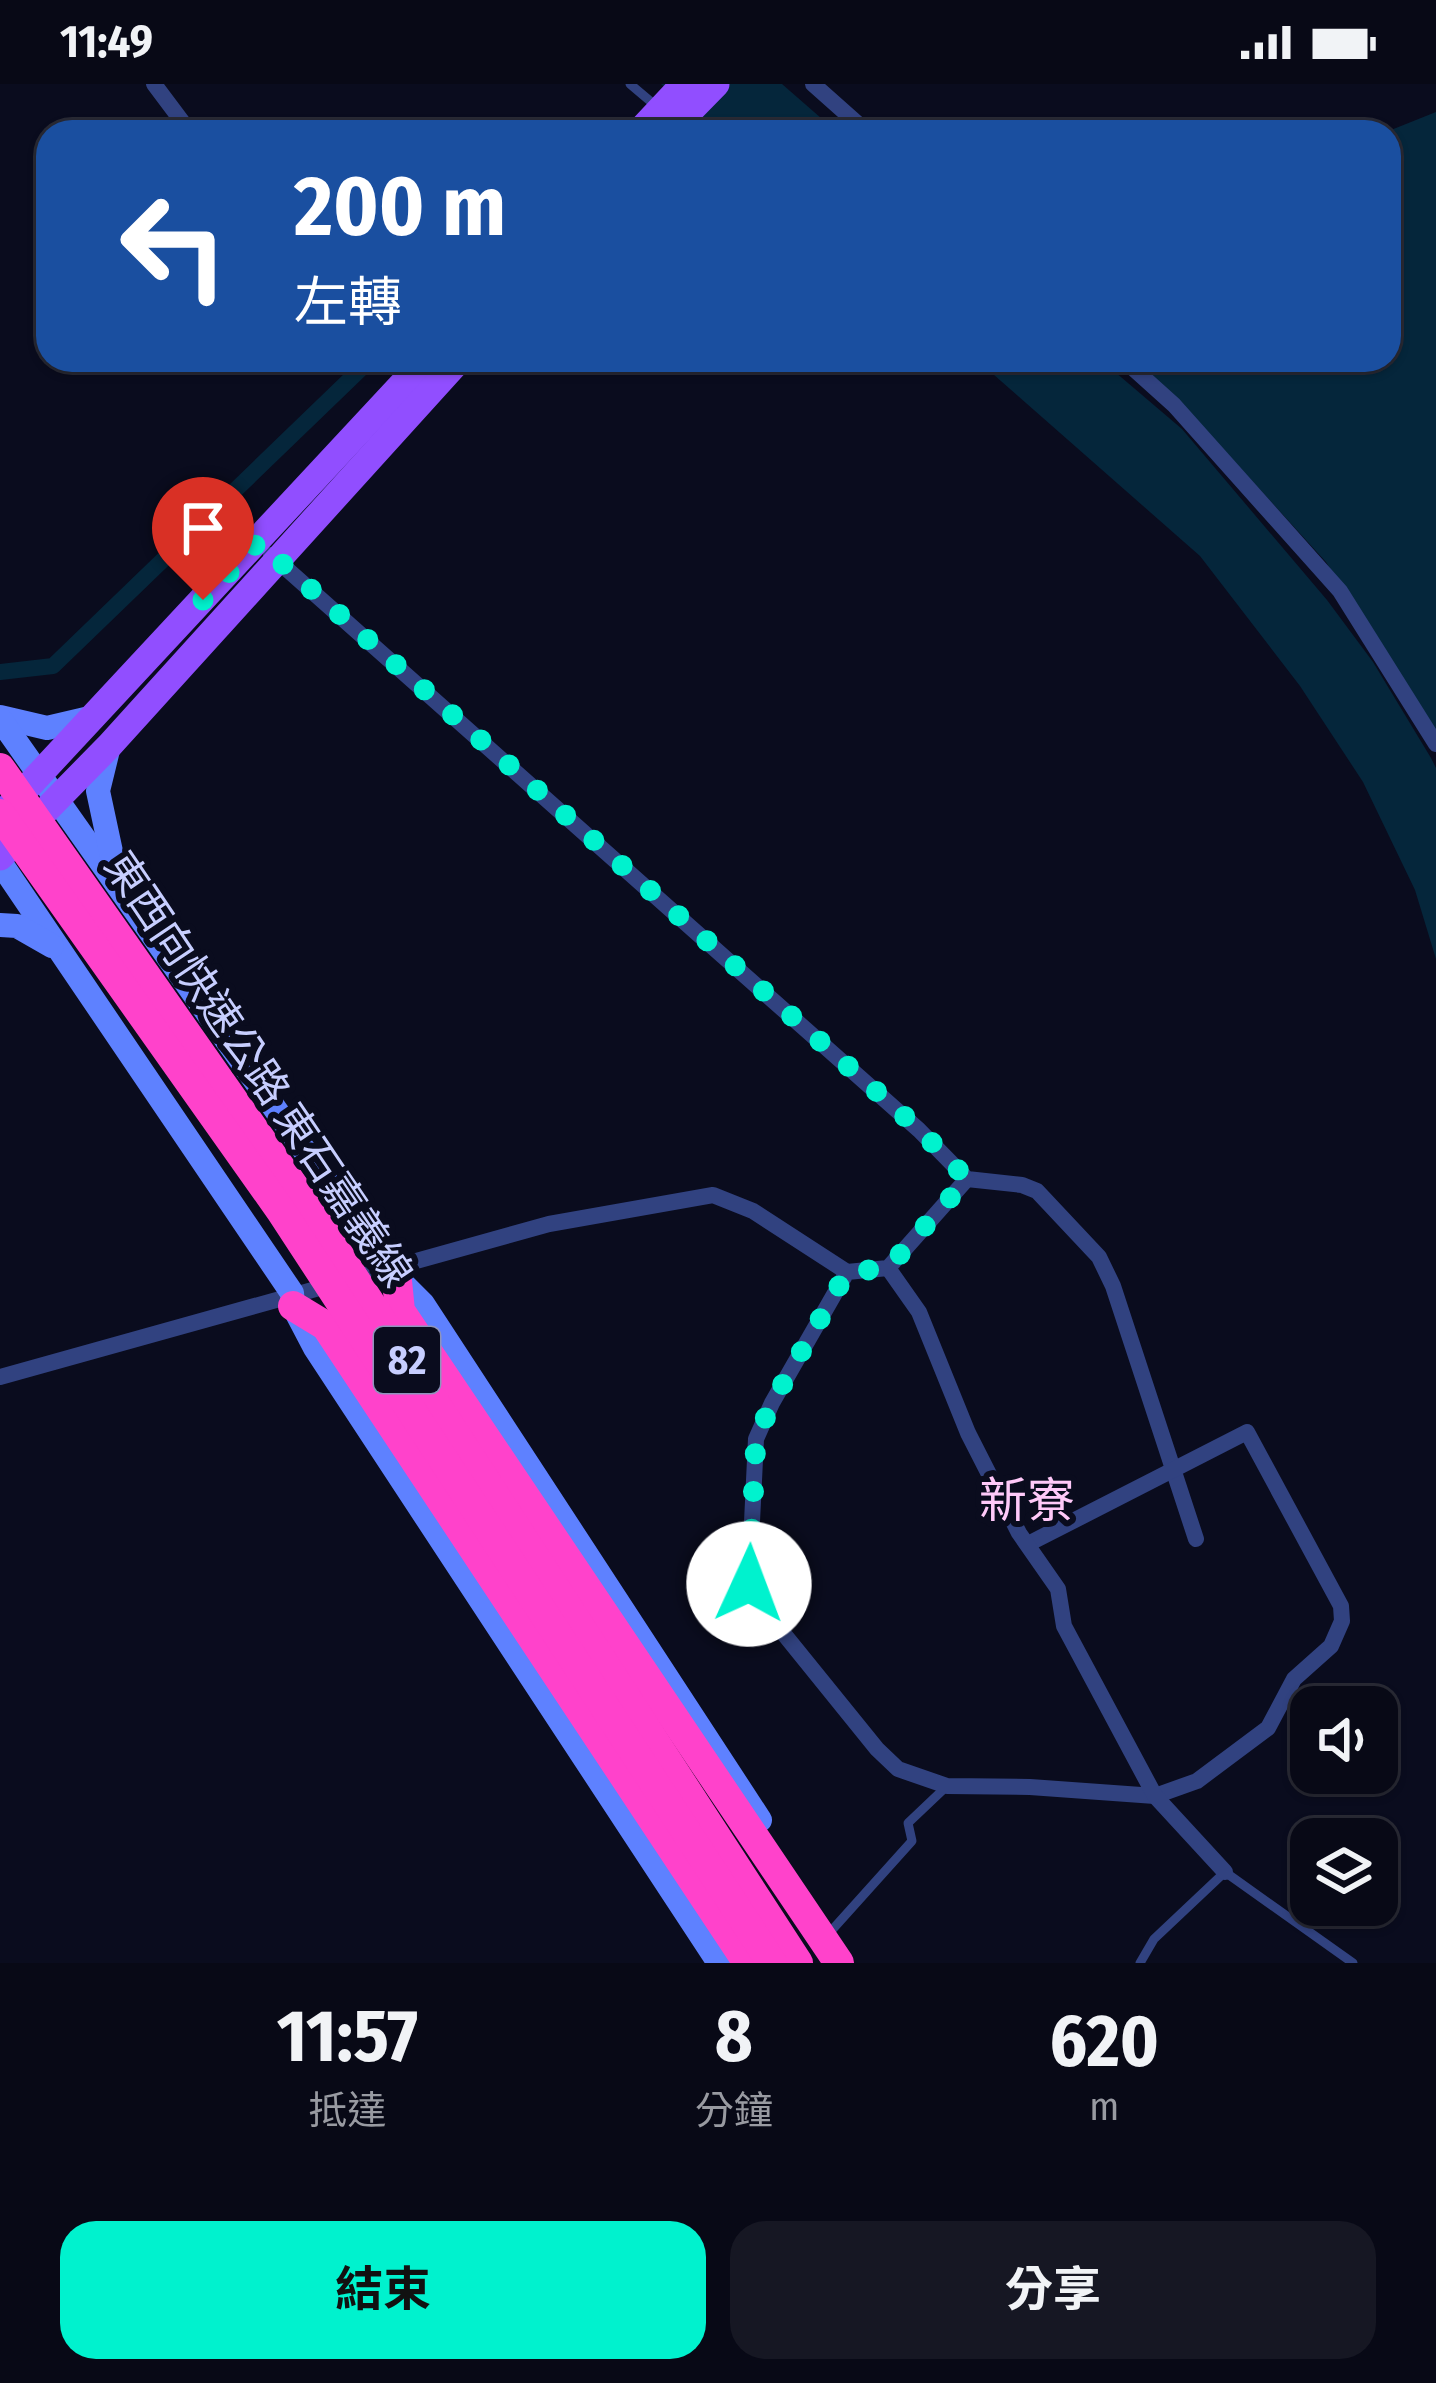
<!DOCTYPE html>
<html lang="zh-TW">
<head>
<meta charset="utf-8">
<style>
  body { margin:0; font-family:"Fira Sans Condensed","Noto Sans TC",sans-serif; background:#161723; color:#f1f3f6; height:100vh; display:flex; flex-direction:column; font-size:45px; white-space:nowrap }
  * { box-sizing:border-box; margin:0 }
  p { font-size:39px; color:#989aa1 }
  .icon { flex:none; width:66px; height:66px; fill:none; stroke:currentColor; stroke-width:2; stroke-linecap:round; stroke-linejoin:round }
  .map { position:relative; height:1879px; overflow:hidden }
  .sheet { display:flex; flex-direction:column; background:#080916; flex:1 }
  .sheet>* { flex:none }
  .banner { position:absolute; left:36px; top:36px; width:1365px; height:252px; border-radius:36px; box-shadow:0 3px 9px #0004,0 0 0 3px #292a35; background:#1a4fa0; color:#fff; overflow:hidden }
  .fabs { position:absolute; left:1290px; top:1602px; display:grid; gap:24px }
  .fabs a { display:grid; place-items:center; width:108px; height:108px; border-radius:24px; background:#080916; box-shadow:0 3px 9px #0004,0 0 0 3px #292a35; font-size:60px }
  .pin { position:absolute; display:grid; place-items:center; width:102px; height:102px; color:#fff; margin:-123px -51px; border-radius:50% 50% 50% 0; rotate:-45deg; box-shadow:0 0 12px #0007 }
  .pin .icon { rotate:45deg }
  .me { position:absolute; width:132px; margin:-66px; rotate:2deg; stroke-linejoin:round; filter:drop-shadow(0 0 9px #0008) }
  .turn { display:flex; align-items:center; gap:42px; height:252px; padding:0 60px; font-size:54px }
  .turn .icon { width:156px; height:156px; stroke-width:2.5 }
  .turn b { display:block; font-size:84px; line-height:102px }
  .eta { display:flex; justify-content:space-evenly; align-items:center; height:204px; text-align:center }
  .eta b { font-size:72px; font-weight:700; line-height:84px }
  .action { display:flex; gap:24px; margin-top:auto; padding:24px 60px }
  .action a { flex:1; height:138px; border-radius:36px; background:#00f2ce; color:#111; font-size:48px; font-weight:700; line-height:138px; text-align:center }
  .action a+a { background:#161723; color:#f1f3f6 }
  .status { display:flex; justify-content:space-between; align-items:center; height:84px; padding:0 60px; background:#080916; direction:ltr }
  .status svg { height:33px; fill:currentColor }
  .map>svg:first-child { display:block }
</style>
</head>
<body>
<div class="status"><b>11:49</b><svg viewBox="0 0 49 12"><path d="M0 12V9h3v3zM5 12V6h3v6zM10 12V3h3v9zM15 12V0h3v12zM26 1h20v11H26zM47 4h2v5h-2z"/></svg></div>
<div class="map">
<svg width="1436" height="1879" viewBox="0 0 1436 1879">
  <rect width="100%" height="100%" fill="#0a0c1e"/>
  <g fill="#05263b">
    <polygon points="661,0 782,0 837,48 716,48"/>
    <polygon points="1436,28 1436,655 1326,478 1203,343 1128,276 1389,276 1389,48 1386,48"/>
    <polygon points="977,276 1101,276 1182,345 1327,516 1373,578 1431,674 1436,684 1436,875 1415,806 1363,698 1300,602 1200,472"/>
  </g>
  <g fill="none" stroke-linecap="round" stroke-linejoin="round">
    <polyline stroke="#05263b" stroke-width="16" points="0,588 53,582 370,276"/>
    <g stroke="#314280" stroke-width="9">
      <polyline points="630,0 656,22"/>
      <polyline points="832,1846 912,1757 908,1739 947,1702"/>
      <polyline points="1140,1879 1154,1855 1225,1788 1353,1879"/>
    </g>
    <g stroke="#314280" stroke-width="16">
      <polyline points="154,0 190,48"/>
      <polyline points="813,0 867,48"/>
      <polyline points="1124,276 1174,321 1340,507 1436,660"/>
      <polyline points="271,471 919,1046 967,1095 1022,1101 1037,1107 1099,1173 1113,1202 1196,1455"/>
      <polyline points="967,1095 888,1184 847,1188 772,1319 756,1355 749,1500 754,1513 877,1665 898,1685 947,1702 1030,1703 1155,1712 1197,1697 1268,1644 1294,1595 1331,1562 1342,1537 1341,1522 1247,1348 1028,1460"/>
      <polyline points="888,1184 919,1228 968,1349 1019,1449 1058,1505 1064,1542 1155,1712 1225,1788"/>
      <polyline points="0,1293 549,1140 713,1111 753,1127 847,1188"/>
    </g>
    <g stroke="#5e81ff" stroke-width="24">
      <polyline points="0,633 47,644 94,633"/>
      <polyline points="0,635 388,1185 423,1220 760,1736"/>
      <polyline points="109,662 98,707 116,791"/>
      <polyline points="0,778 292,1209 293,1222 315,1264 719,1879"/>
      <polyline points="0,841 17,842 52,862"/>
    </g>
    <g stroke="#914eff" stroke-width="27">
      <polyline points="639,48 684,0"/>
      <polyline points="669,48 716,0"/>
      <polyline points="7,725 425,276"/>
      <polyline points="0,773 109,662 459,276"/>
    </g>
    <g stroke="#ff42cb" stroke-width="30">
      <polyline points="397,1197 400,1227 839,1879"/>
      <polyline points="293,1222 326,1242 748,1879"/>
    </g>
    <g stroke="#ff42cb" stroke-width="30">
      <polyline points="0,684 302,1114 798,1879"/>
      <polyline points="0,730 281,1127 772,1879"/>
    </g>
  </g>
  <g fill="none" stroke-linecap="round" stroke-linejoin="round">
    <polyline stroke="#00f2ce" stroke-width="21" stroke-dasharray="0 37.8" points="203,516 258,458 920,1046 967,1095 888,1184 847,1188 772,1319 756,1355 749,1500"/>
  </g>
  <g text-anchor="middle" stroke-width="12" stroke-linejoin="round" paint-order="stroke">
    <rect fill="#0a0c1e" stroke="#8e94bc" stroke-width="3" x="374" y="1243" width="66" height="66" rx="9"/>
    <g font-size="39" font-weight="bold" fill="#c7ceff">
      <text x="407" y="1290">82</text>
    </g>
    <g font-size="42" fill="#c7ceff" stroke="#0a0c1e">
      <text transform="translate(259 985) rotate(56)" y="15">東西向快速公路 東石嘉義線</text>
    </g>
    <g font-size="48" fill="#ffc9f9" stroke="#0a0c1e">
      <text x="1027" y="1433">新寮</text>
    </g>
  </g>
</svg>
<div class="fabs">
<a><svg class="icon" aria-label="sound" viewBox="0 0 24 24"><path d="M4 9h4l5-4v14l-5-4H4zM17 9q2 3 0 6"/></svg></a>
<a><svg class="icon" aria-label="layers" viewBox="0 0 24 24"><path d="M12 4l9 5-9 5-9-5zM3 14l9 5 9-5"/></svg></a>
</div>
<div class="pin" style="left:203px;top:516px;background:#d93025"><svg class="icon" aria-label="arrive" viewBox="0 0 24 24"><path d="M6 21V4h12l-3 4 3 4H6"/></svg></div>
<svg class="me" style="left:749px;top:1500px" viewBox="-20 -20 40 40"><circle r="19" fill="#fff"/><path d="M0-13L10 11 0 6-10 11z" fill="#00f2ce"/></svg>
<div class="banner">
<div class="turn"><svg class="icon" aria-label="left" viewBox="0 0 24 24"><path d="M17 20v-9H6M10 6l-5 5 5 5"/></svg><div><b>200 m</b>左轉</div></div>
</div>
</div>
<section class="sheet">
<div class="eta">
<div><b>11:57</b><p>抵達</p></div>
<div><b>8</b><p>分鐘</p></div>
<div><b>620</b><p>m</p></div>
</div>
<div class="action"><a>結束</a><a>分享</a></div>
</section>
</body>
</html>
